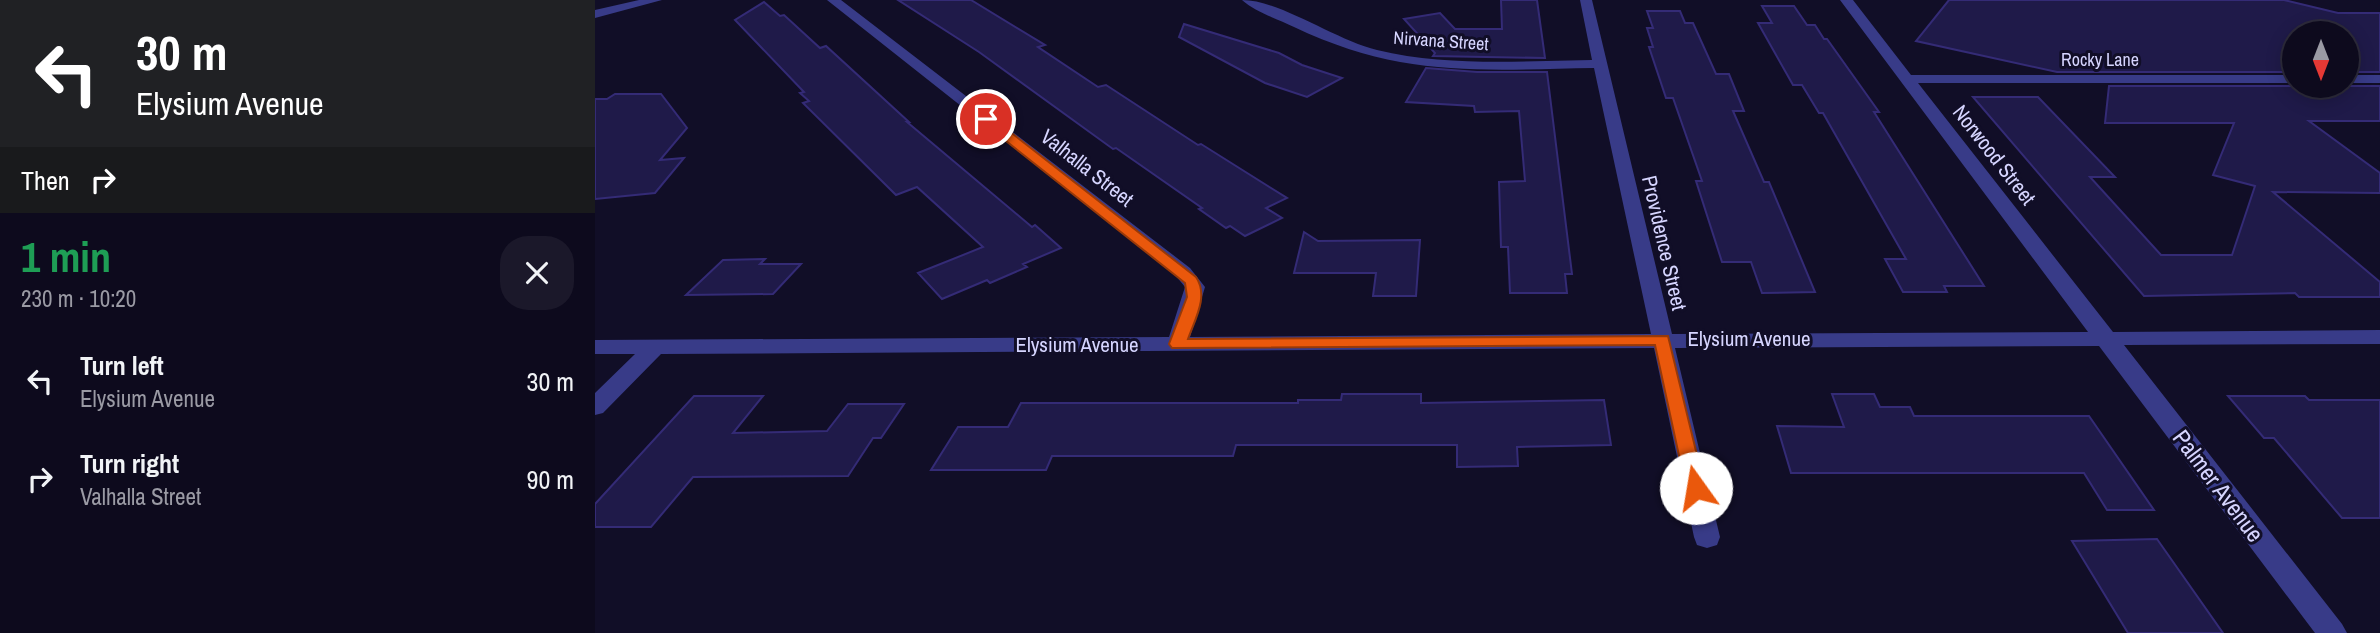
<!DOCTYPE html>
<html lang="en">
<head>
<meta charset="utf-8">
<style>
  body { margin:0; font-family:"Archivo Narrow",sans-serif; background:#1b182a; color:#f1f3f6; height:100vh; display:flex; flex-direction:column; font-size:26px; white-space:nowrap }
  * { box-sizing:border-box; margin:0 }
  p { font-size:23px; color:#9a9aa4 }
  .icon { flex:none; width:38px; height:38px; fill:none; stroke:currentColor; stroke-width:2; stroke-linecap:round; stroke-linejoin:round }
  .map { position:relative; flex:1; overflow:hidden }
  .details { display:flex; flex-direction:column; background:#0d0a1d; width:595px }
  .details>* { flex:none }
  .banner { background:#202124; color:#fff; overflow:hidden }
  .needle { width:46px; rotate:180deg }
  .controls { position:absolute; left:1687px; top:21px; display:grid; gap:14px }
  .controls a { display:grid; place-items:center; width:77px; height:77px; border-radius:50%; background:#0d0a1d; box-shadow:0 4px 18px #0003,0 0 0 2px #2d2b3b; font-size:35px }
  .pin { position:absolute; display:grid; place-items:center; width:60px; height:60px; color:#fff; margin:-30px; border:4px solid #fff; border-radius:50%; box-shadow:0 2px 7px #0007 }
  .me { position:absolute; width:77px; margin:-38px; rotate:347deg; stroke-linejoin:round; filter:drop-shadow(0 0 5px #0008) }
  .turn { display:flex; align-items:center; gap:24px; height:147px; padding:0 21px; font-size:32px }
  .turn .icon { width:91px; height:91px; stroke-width:2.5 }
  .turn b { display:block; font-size:49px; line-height:60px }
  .then { display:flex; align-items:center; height:66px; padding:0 21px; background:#0003; gap:14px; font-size:26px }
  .round { display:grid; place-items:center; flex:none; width:74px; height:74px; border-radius:28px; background:#1b182a }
  .summary { display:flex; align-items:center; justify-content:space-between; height:119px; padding:0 21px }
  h1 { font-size:42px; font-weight:700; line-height:52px; color:#1e9e55 }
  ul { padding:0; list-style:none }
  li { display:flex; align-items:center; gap:21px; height:98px; padding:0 21px }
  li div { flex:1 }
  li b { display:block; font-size:26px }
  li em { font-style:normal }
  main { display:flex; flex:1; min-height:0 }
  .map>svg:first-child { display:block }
</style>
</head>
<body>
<main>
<section class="details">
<div class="banner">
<div class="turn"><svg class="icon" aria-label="left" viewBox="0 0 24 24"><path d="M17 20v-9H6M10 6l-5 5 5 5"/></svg><div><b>30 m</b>Elysium Avenue</div></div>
<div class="then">Then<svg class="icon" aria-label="right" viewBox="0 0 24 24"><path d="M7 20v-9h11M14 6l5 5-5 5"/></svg></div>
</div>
<div class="summary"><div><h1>1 min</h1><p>230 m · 10:20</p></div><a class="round"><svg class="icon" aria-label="close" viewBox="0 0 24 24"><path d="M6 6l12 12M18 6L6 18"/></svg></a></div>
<ul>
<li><svg class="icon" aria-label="left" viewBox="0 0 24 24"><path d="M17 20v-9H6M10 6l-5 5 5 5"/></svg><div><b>Turn left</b><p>Elysium Avenue</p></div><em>30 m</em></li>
<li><svg class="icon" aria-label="right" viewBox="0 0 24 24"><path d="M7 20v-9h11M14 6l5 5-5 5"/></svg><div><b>Turn right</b><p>Valhalla Street</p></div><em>90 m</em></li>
</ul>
</section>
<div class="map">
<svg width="1785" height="633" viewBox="0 0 1785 633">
  <rect width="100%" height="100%" fill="#110e27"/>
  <g fill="#1f1a49" stroke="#342b76" stroke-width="2">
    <polygon points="303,0 376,0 450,45 443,47 503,87 511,85 603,145 606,144 692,198 671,208 687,218 650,236 635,226 631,228 604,209 607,208 521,148 518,149 384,52"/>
    <polygon points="906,0 942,0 950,58 838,56 840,53 809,19 845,13 860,29 907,29"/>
    <polygon points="1354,0 1689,0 1743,13 1785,13 1785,72 1752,72 1752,33 1699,33 1699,72 1462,72 1321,41"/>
    <polygon points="169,2 185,16 189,15 225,48 231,46 314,122 312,122 437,227 440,225 466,248 428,264 432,267 395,283 392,280 347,299 323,273 388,247 322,187 301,195 208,103 214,101 205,93 209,92 140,20"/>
    <polygon points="1167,6 1199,6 1212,25 1220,25 1229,39 1232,39 1284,112 1279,112 1389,286 1349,286 1352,292 1308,292 1290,259 1311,259 1228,113 1224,113 1207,85 1198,85 1163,23 1177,23"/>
    <polygon points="1052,11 1085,11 1090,23 1098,23 1121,74 1134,74 1149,111 1138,111 1169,182 1174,182 1220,292 1167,293 1156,262 1127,262 1101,181 1107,181 1078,98 1071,98 1054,47 1058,47 1052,28 1058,28"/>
    <polygon points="589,24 684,53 707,65 747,78 712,97 670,83 584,37"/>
    <polygon points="831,68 882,72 952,72 977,274 970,274 972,293 915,293 913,247 906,247 904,182 930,181 924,111 880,112 879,106 811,102"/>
    <polygon points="1514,86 1785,86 1785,121 1714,121 1785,173 1785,193 1678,192 1785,282 1785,297 1704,297 1700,293 1549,296 1378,97 1443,97 1520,177 1495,177 1566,255 1637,255 1660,186 1618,175 1639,123 1510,123"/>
    <polygon points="20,94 66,94 92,128 65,160 89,158 60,193 0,199 0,99 12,99"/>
    <polygon points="709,232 723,241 825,240 821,296 778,296 781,273 699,273"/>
    <polygon points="170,259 165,264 206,264 178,294 91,295 128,260"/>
    <polygon points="747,394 826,394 826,403 1009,400 1016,445 922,447 923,466 862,467 862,445 641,445 638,456 457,456 451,470 336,470 363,427 413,427 426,403 703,403 703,400 746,400"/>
    <polygon points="1237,394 1279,394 1285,407 1315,407 1319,416 1494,416 1559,510 1512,510 1489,473 1196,473 1182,426 1249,427"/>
    <polygon points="99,396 168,396 138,433 232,431 253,404 309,404 286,438 278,438 253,476 98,477 56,527 0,527 0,504"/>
    <polygon points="1633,396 1710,396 1714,400 1785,400 1785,518 1747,518 1679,438 1669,438"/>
    <polygon points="1562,539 1628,633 1533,633 1477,541"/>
  </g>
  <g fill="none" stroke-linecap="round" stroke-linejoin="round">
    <g fill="#383b88" fill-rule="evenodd">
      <polygon points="44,0 67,0 0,18 0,10"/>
      <path d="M 232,0 L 246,0 L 595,268 L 610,287 L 595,337 L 1056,334 L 999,68 C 885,70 806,78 699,27 C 683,19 660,12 647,0 C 685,0 740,40 782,50 C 853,67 926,61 997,60 L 985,0 L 997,0 L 1077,334 L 1493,332 L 1245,0 L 1258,0 L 1316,75 L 1699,75 L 1699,83 L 1323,83 L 1518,332 L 1785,330 L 1785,344 L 1529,345 L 1747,624 L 1752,633 L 1720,633 L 1504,346 L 1080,348 L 1125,537 L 1122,545 L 1112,548 L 1102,545 L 1099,537 L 1059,348 L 66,354 L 8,413 L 0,415 L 0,393 L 40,354 L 0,354 L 0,340 L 574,337 L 590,287 L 581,276 Z"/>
      <rect x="1752" y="75" width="33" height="8"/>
    </g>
  </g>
  <path fill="#ea580c" stroke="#983908" stroke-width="2" d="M 387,117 L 396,117 L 601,277 C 614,296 600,319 593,339 L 1073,336 L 1110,488 L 1108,493 L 1101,495 L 1094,493 L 1091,488 L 1060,345 L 577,348 L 574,344 L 592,297 L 590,283 L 387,122 Z"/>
  <g text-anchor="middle" stroke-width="6" stroke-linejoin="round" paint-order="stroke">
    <g font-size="18" fill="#d6d5ff" stroke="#110e27">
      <text transform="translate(846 41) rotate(4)" y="6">Nirvana Street</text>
      <text x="1505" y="66">Rocky Lane</text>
    </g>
    <g font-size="21" fill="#d6d5ff" stroke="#110e27">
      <text transform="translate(1399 155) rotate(52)" y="7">Norwood Street</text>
      <text transform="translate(492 168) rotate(38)" y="7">Valhalla Street</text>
      <text transform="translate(1069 243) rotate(77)" y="7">Providence Street</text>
      <text x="1154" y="346">Elysium Avenue</text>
      <text x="482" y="352">Elysium Avenue</text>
    </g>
    <g font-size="24" fill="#d6d5ff" stroke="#110e27">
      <text transform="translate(1623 486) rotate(53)" y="8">Palmer Avenue</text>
    </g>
  </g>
</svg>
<div class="controls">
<a><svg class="needle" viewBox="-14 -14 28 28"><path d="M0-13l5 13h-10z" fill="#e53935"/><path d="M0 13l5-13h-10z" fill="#9a9aa4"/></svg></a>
</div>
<div class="pin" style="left:391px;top:119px;background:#d93025"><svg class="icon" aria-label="arrive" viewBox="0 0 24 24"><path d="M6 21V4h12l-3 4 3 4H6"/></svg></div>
<svg class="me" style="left:1101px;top:488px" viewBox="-20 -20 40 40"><circle r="19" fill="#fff"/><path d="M0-13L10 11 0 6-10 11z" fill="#ea580c"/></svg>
</div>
</main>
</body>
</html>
